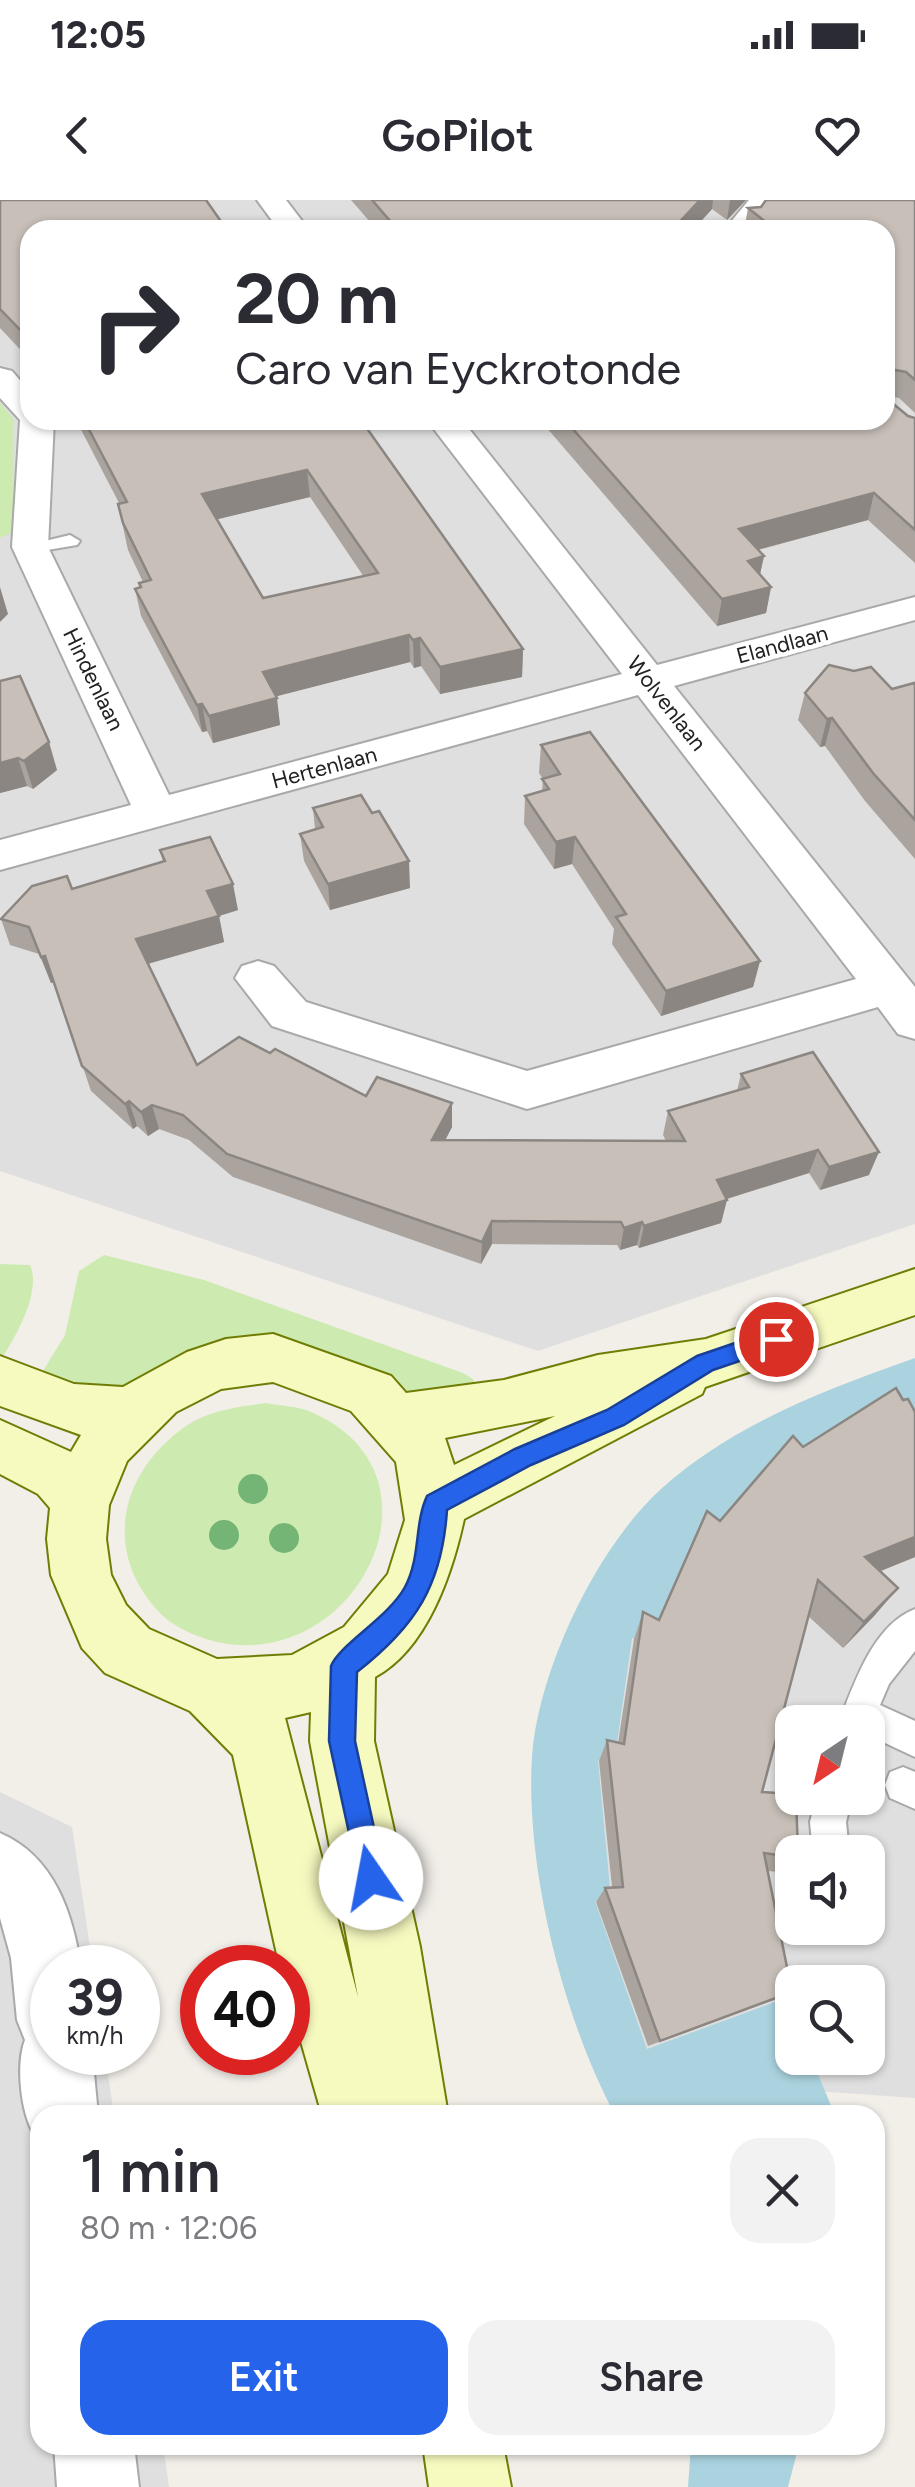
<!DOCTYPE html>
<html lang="en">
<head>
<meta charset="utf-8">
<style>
  body { margin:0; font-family:Figtree,sans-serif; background:#f2f2f3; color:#2b2b33; height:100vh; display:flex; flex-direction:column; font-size:38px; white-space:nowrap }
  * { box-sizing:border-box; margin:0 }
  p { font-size:32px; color:#7c7c81 }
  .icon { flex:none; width:55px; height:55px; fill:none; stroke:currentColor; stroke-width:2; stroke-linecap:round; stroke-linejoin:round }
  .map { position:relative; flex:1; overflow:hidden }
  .side { position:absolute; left:30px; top:1905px; width:855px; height:350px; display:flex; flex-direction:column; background:#fff; border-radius:30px; box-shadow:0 2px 8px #0004 }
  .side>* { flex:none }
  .hud { position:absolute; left:20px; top:20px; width:875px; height:210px; border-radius:30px; box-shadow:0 2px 8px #0004; background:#fff; color:#2b2b33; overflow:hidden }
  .needle { width:65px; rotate:215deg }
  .fabs { position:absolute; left:775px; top:1505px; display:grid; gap:20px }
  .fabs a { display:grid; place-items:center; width:110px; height:110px; border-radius:20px; background:#fff; box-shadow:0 2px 8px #0004; font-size:50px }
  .speed { position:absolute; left:30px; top:1745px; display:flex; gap:20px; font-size:50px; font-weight:700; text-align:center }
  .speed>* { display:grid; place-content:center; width:130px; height:130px; border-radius:50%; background:#fff; box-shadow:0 2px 8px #0004; line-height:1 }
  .speed small { font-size:25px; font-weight:400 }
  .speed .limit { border:15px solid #d22; background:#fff; color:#111 }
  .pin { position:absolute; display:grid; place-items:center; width:85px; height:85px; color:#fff; margin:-42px; border:5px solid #fff; border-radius:50%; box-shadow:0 2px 10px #0007 }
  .me { position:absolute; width:110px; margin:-55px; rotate:348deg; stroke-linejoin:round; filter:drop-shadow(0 0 8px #0008) }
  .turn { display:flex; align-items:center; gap:35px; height:210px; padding:0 50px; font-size:45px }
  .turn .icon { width:130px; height:130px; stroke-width:2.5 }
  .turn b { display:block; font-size:70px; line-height:85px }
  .round { display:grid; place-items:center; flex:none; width:105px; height:105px; border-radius:30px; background:#f2f2f3 }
  .headline { display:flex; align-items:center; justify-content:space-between; height:170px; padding:0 50px }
  h1 { font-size:60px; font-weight:600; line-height:75px }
  .cta { display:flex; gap:20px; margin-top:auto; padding:20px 50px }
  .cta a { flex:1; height:115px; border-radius:30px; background:#2563eb; color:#fff; font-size:40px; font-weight:600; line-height:115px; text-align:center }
  .cta a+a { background:#f2f2f3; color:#2b2b33 }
  .status { display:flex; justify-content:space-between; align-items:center; height:70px; padding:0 50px; background:#fff; direction:ltr }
  .status svg { height:28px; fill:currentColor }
  header { display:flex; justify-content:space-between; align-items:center; height:130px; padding:0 50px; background:#fff; font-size:45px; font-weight:600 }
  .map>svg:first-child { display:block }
</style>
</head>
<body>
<div class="status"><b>12:05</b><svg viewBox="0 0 49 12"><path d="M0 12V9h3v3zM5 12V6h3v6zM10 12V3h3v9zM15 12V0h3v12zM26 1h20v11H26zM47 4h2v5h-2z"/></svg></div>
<header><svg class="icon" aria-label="back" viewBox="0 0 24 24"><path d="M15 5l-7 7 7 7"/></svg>GoPilot<svg class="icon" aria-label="heart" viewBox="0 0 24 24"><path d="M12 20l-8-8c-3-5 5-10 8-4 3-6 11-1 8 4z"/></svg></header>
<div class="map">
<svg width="915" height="2287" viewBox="0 0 915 2287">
  <rect width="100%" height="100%" fill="#f2efe9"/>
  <g fill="#e0dfdf" fill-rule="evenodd">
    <path d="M 0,0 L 915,0 L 915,1024 L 538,1151 L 0,971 ZM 30,30 L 885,30 L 885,220 L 30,220 Z"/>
    <path d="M 915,1213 L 915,1898 L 628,1878 L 575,1706 L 583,1422 L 656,1312 ZM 792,1522 L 868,1522 L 868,1598 L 792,1598 ZM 792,1652 L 868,1652 L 868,1728 L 792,1728 ZM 792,1782 L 868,1782 L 868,1858 L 792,1858 Z"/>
    <polygon points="0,1592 72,1627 93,1767 52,1768 52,1852 105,1853 114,1915 40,1915 40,2245 163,2245 169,2287 0,2287"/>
  </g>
  <g fill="#cdebb0">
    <polygon points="0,203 14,219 13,332 0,338"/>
    <polygon points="104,1055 204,1080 463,1173 473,1179 479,1195 418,1194 391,1186 345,1161 84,1191 38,1179 65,1135 79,1071"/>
    <path d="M 0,1064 L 30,1065 C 42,1092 15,1138 0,1161 Z"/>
    <path d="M 266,1203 C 280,1206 298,1206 311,1212 C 454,1273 360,1468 222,1443 C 202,1439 176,1429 161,1414 C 102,1354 118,1273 186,1226 C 209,1210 238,1207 266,1203 Z"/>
  </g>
  <g fill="#aad3df">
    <path d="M 915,1158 L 915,1282 L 707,1350 L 693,1340 L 647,1445 L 632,1438 L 614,1564 L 598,1560 L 611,1699 L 595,1701 L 647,1849 L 786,1798 L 792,1813 L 792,1858 L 811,1858 L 835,1915 L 615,1915 C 563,1818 525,1667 532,1557 C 538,1470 597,1347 661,1289 C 733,1224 825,1190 915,1158 Z"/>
    <polygon points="691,2245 799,2245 788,2287 688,2287"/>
  </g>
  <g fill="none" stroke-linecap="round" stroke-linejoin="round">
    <g stroke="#a9a9a9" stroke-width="4">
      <g id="lane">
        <polygon points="70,335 80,341 77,345 30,353 20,347"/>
        <path d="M 915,1409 L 915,1451 L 889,1484 L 880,1505 L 915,1521 L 915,1557 L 868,1535 L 868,1522 L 839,1522 C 854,1484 873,1425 915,1409 Z"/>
        <polygon points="903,1567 915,1572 915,1609 890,1598 885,1585 890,1572"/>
        <polygon points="816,1598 852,1598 846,1622 849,1652 813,1652 810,1622"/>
      </g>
    </g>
    <g stroke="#a9a9a9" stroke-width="4">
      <g id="street">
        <polygon points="257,0 286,0 309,30 279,30"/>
        <polygon points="749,0 778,0 754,30 724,30"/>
        <polygon points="0,168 12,171 30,192 30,220 54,220 48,347 169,595 622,474 427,220 462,220 657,465 915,397 915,420 674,486 915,787 915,839 898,834 878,807 527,909 272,826 235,778 242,766 258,761 274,766 306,802 527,871 856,779 638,495 0,670 0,640 131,605 12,347 20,220 0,198"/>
        <path d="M 0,1633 C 54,1656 73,1713 81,1768 L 52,1768 L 52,1852 L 92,1852 L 98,1915 L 40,1915 L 40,1942 C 21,1923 15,1866 25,1840 L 17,1820 L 11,1758 L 0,1718 Z"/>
        <polygon points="54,2245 134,2245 139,2287 57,2287"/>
      </g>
    </g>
    <g stroke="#707d05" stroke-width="4">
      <g id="secondary">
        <path d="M 915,1069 L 915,1115 L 705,1187 L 702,1194 L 464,1319 C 452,1374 427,1449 375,1477 L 374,1541 L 420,1747 L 448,1915 L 322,1915 L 288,1796 L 288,1768 L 280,1768 L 233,1555 L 190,1511 L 105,1473 L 82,1448 L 51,1375 L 47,1339 L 50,1308 L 38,1294 L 0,1274 L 0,1220 L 71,1252 L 81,1235 L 0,1206 L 0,1156 L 74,1184 L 123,1187 L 187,1152 L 226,1139 L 273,1134 L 391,1176 L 406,1193 L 504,1180 L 598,1155 L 706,1139 ZM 273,1182 L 351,1211 L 396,1262 L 405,1320 L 388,1374 L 344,1427 L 292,1455 L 217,1459 L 149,1429 L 126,1405 L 111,1375 L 106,1339 L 109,1305 L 127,1261 L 176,1212 L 221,1189 ZM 555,1216 L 454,1265 L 445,1238 ZM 311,1512 L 310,1541 L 358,1797 L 285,1518 Z"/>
        <polygon points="423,2245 503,2245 511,2287 429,2287"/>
      </g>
    </g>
    <use href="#lane" fill="#fff" fill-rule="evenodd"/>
    <use href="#street" fill="#fff" fill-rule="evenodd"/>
    <use href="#secondary" fill="#f7fabf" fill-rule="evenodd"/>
  </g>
  <g fill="#74b475">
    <circle cx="253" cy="1289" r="15"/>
    <circle cx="224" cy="1335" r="15"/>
    <circle cx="284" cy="1338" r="15"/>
  </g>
  <g fill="#aba49e" fill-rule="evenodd">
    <polygon points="0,0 30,30 30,160 0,128"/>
    <polygon points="351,0 746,0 727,20 712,9 693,30 377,30"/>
    <polygon points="915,0 915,213 899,198 886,196 886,197 908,216 915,218 915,363 868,320 758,350 764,356 760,374 771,387 766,413 717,426 540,220 885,220 885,30 744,30 748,8"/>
    <path d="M 76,220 L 361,220 L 523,449 L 522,477 L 440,494 L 421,466 L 414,468 L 410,462 L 276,496 L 280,525 L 213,543 L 207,531 L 202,532 L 141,416 L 135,389 L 140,388 L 139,383 L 143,382 L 128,350 L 118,304 L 119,303 ZM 310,297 L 364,377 L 263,398 L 217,319 Z"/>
    <polygon points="0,481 57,570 33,589 27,586 0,593"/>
    <polygon points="915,485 915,659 865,601 825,546 820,547 798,520 805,493 892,489"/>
    <polygon points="541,545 760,761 753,787 661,816 612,744 614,729 572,664 554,669 524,624 525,596 542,592 543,579 539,573"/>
    <polygon points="313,608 410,688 330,710 304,661 300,634 315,629"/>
    <polygon points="160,650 238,710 219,716 224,742 148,764 197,865 270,853 366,896 452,903 452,927 445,940 666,941 663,935 668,911 737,891 741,874 869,975 820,990 809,973 727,999 721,1023 639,1048 637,1045 620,1050 617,1045 492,1044 481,1064 233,977 189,940 159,929 148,936 137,926 133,929 91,891 54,782 51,783 39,754 10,745 1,719 72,689 163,662"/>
    <polygon points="803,1247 915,1357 880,1371 875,1415 843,1448 808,1416 762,1592 792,1652 792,1661 779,1672 767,1671 773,1800 648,1846 596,1702 605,1688 612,1687 599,1561 607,1540 618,1543 634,1439 643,1412 659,1420 720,1321"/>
  </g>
  <g fill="#8b8681">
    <polygon points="700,0 713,0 712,9 693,30 672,30"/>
    <polygon points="730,0 746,0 727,20"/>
    <polygon points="307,270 310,297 206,322 202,294"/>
    <polygon points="874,293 868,320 734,356 739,329"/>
    <polygon points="764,356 758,383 748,361"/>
    <polygon points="0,387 8,414 0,422"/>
    <polygon points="771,387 766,413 717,426 722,399"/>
    <polygon points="409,435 410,462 266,499 263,472"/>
    <polygon points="420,438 421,466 414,468 413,440"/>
    <polygon points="523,449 522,477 440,494 440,467"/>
    <polygon points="277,498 280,525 213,543 209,516"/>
    <polygon points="202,504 207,531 202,532 197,505"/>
    <polygon points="832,518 825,546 820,547 827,519"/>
    <polygon points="49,542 57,570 33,589 24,561"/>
    <polygon points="18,558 27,586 0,593 0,563"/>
    <polygon points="575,637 572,664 554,669 556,642"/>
    <polygon points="409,661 410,688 330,710 328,684"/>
    <polygon points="233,684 238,710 219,716 224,742 143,765 136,739 207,691"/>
    <polygon points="45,756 54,782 51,783 41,757"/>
    <polygon points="760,761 753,787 661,816 666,791"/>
    <polygon points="129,901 137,926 133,929 125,904"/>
    <polygon points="452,903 452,927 433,964 432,940"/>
    <polygon points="152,905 159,929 148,936 141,912"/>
    <polygon points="818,950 809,973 710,1004 717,980"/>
    <polygon points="879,952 869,975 820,990 829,967"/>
    <polygon points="727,1000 721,1023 639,1048 644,1026"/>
    <polygon points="492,1021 492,1044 481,1064 482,1042"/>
    <polygon points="642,1022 637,1045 620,1050 624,1028"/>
    <polygon points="915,1337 915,1357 844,1386 865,1357"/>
    <polygon points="898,1388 875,1415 843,1448 864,1422"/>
  </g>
  <g fill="#c7bfb8" stroke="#8b8681" stroke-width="2.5" fill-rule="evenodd">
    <polygon points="0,0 206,0 227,30 30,30 30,140 0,109"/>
    <polygon points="372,0 700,0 672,30 398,30"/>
    <polygon points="766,0 915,0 915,180 906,172 889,169 888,190 885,192 885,30 776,30 748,8 761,7"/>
    <polygon points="885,197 908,216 915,218 915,330 874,293 739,329 764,356 748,361 771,387 722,399 565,220 885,220"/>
    <path d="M 84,220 L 361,220 L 523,449 L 440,467 L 420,438 L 413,440 L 409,435 L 263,472 L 277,498 L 209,516 L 202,504 L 197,505 L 135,389 L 141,387 L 139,383 L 151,380 L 123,323 L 118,304 L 127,302 ZM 307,270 L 378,373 L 263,398 L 202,294 Z"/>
    <polygon points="829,465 854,471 871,467 892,489 914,483 915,485 915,620 873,573 832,518 827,519 805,493"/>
    <polygon points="20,476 49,542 24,561 18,558 0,563 0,481"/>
    <polygon points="590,532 760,761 666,791 616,717 626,714 575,637 556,642 525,596 549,589 542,579 560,574 541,545"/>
    <polygon points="361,595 372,613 379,611 409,661 328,684 300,634 323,627 313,608"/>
    <polygon points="210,637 233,684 207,691 219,716 136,739 197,865 239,837 270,853 275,849 366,896 377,877 452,903 432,940 685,941 668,911 749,887 741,874 813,852 879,952 829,967 818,950 717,980 727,1000 644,1026 642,1022 624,1028 621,1022 492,1021 482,1042 227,954 183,915 152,905 141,912 129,901 125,904 82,866 45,756 41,757 29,727 1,719 32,686 67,676 72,689 165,661 160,650"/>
    <polygon points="896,1188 903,1200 908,1199 915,1212 915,1337 865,1357 898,1388 864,1422 818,1380 762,1592 792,1594 792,1598 796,1598 798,1652 792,1652 792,1657 764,1653 792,1792 660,1841 605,1688 623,1687 607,1540 624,1544 643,1412 659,1420 707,1311 720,1321 793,1236 803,1247"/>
  </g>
  <path fill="#2563eb" stroke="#184099" stroke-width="2.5" d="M 776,1129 L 787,1139 L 784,1146 L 713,1170 L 624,1225 L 531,1265 L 447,1310 C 442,1385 416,1426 357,1472 L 355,1541 L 385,1678 L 381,1688 L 371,1692 L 361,1688 L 329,1541 L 331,1466 C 340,1444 388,1418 405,1387 C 421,1357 414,1324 427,1296 L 515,1249 L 607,1210 L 697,1156 Z"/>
  <g text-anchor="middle" stroke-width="9" stroke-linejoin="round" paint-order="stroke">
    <g font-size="22" fill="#222" stroke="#fff">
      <text transform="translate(782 444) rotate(-15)" y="8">Elandlaan</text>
      <text transform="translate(94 479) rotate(64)" y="8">Hindenlaan</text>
      <text transform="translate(667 503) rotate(52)" y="8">Wolvenlaan</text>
      <text transform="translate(324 567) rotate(-15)" y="8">Hertenlaan</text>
    </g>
  </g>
</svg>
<div class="fabs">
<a><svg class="needle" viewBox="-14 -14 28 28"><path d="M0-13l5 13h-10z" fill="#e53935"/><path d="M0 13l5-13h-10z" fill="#7c7c81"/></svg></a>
<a><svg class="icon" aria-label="sound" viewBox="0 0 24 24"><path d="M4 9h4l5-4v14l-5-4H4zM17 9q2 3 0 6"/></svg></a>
<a><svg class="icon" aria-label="search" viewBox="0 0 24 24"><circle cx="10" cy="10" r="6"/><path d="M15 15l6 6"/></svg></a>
</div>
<div class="speed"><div>39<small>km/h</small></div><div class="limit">40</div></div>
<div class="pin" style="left:776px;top:1139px;background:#d93025"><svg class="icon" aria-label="arrive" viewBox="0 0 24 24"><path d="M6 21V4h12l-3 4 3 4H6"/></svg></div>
<svg class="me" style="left:371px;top:1678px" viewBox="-20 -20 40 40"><circle r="19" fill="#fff"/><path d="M0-13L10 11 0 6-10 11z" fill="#2563eb"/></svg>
<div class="hud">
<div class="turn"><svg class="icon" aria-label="right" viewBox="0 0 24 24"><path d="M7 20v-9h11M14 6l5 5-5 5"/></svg><div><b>20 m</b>Caro van Eyckrotonde</div></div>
</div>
<section class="side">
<div class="headline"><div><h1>1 min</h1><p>80 m · 12:06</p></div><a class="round"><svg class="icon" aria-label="close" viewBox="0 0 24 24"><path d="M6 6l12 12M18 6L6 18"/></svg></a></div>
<div class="cta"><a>Exit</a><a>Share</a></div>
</section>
</div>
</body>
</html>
